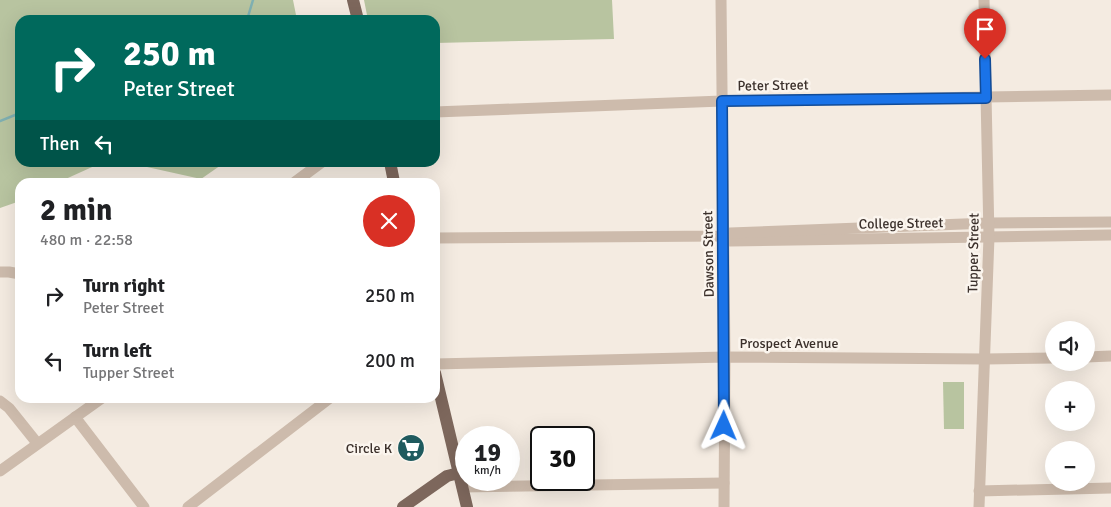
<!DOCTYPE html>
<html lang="en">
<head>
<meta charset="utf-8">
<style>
  body { margin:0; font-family:Signika,sans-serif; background:#f2f2f2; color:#202124; height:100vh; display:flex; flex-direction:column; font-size:19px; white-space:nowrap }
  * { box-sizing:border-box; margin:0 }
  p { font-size:16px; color:#757577 }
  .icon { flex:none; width:28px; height:28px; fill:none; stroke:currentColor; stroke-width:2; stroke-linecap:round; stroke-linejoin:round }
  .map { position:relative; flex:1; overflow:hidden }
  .details { position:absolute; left:15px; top:178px; width:425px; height:225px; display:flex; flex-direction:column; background:#fff; border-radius:15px; box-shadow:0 5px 20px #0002 }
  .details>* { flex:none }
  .guide { position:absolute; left:15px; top:15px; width:425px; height:152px; border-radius:15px; box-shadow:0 5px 20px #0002; background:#00695c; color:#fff; overflow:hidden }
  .buttons { position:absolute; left:1045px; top:321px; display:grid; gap:10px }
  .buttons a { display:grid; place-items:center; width:50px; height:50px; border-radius:50%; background:#fff; box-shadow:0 5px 20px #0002; font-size:25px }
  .speed { position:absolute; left:455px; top:426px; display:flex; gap:10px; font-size:25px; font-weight:700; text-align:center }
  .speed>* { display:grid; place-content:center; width:65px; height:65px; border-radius:50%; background:#fff; box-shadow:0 5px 20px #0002; line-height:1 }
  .speed small { font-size:12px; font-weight:400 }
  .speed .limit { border:2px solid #111; border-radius:8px; background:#fff; color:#111 }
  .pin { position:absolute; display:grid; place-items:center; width:42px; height:42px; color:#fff; margin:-51px -21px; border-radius:50% 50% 50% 0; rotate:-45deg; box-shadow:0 0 5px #0007 }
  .pin .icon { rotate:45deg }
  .me { position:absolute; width:55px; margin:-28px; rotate:1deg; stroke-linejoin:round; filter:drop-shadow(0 0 4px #0008) }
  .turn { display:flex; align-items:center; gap:18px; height:105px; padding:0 25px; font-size:22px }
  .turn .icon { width:65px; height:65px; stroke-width:2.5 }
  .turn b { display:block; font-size:35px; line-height:42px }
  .then { display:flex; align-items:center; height:48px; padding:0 25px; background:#0003; gap:10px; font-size:19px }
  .round { display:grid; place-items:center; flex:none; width:52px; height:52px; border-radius:26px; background:#f2f2f2 }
  .headline { display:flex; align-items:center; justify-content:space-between; height:85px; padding:0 25px }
  h1 { font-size:30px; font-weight:700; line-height:38px }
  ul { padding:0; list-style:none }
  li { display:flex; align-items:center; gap:15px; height:65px; padding:0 25px }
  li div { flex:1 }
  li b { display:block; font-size:19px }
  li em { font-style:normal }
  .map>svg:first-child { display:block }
</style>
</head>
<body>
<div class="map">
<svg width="1111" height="507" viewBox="0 0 1111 507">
  <rect width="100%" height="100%" fill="#f4ebe1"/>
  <g fill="#b8c4a0">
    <polygon points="0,0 293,0 297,20 20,20 20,162 101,163 59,182 20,182 20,201 0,208"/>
    <polygon points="364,0 612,0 614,39 435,43 435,20 368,20"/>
    <polygon points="129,163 224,162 224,163 201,179"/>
    <polygon points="943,382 964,382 964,429 944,429"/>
  </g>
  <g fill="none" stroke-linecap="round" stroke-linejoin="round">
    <g stroke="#7fb0b2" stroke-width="2.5">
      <polyline points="247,20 253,0"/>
      <polyline points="0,121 20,113"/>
    </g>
    <g stroke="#cdbbac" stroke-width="11">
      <polyline points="721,0 725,357 724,507"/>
      <polyline points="435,112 722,101 1111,95"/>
      <polyline points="295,182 322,162"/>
      <polyline points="723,236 730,241 1111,235"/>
      <polyline points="435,238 723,236 730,233 989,223 1111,222"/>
      <polyline points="0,272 9,272 20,274"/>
      <polyline points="1086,357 1111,356"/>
      <polyline points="435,364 725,357 985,359 1054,358"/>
      <polyline points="0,401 9,408 37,443"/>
      <polyline points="75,417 144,507"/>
      <polyline points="0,471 102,398"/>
      <polyline points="462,487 724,483"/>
      <polyline points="979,491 1111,488"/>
      <polyline points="188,507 330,398"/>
      <polyline points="979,507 989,237 984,0"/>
    </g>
    <g stroke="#7d675c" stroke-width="12">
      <polyline points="353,0 358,20"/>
      <polyline points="390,162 394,182"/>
      <polyline points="435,373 467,507"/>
      <polyline points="403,507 447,476 459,473"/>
    </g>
  </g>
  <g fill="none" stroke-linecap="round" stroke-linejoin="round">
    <g stroke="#114b97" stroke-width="12">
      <polyline id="route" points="724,426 722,101 986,98 985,59"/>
    </g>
    <use href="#route" stroke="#1a73e8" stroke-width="9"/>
  </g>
  <defs>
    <g id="supermarket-disc" transform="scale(1.4375)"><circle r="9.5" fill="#1f5a5e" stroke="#fbf5ee"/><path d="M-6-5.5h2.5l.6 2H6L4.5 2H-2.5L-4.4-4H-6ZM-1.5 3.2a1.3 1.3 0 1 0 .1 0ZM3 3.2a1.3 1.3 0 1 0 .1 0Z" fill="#fff"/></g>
  </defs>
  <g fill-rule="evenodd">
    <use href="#supermarket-disc" x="411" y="448"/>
  </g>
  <g text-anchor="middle" stroke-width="5" stroke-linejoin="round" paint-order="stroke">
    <g font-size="14" fill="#3b302b" stroke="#fbf5ee">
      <text transform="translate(773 85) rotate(-1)" y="5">Peter Street</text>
      <text transform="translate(901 223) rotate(-1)" y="5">College Street</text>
      <text transform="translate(973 253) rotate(-89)" y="5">Tupper Street</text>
      <text transform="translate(708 254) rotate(-91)" y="5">Dawson Street</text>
      <text x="789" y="348">Prospect Avenue</text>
    </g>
    <g font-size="14" fill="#3b302b" stroke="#fbf5ee" text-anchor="end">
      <text x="392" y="453">Circle K</text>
    </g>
  </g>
</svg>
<div class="buttons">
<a><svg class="icon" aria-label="sound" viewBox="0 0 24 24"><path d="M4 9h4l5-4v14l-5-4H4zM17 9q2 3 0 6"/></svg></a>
<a>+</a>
<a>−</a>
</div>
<div class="speed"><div>19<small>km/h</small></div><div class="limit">30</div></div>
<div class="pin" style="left:985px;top:59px;background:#d93025"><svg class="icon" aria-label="arrive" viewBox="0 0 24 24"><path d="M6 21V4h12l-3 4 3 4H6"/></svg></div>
<svg class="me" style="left:724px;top:426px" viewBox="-20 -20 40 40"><path d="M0-17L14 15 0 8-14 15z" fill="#1a73e8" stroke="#fff" stroke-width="4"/></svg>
<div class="guide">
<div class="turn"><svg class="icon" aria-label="right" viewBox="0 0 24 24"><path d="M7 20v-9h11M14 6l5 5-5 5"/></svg><div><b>250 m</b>Peter Street</div></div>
<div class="then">Then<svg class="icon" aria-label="left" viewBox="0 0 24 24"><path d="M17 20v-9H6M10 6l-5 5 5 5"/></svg></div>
</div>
<section class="details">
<div class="headline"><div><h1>2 min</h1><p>480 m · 22:58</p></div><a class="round" style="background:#d93025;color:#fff"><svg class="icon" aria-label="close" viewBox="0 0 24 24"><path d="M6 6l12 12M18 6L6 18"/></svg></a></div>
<ul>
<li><svg class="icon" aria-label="right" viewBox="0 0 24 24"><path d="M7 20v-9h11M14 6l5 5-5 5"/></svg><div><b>Turn right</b><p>Peter Street</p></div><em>250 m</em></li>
<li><svg class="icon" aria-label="left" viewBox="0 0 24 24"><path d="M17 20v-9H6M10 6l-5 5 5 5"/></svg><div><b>Turn left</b><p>Tupper Street</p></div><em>200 m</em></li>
</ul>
</section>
</div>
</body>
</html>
